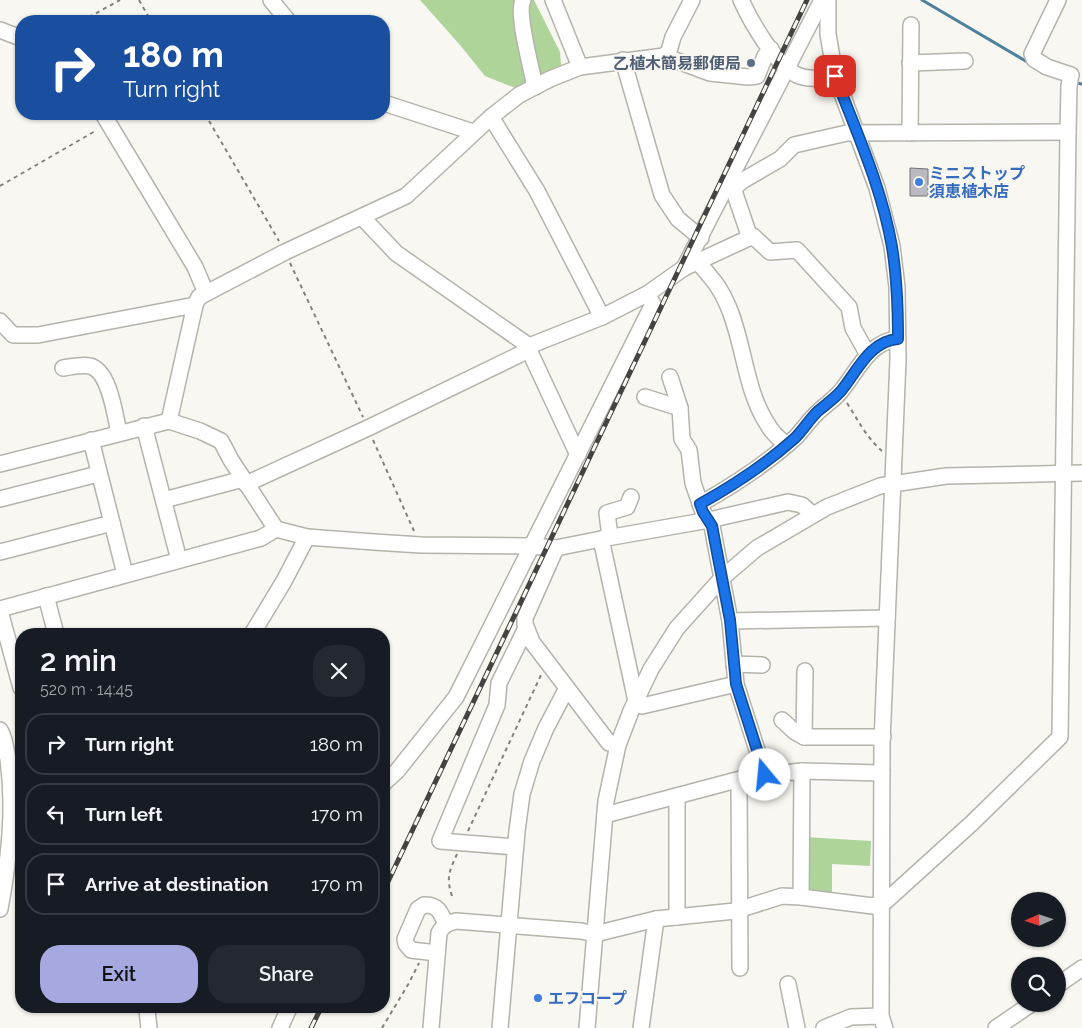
<!DOCTYPE html>
<html lang="en">
<head>
<meta charset="utf-8">
<style>
  body { margin:0; font-family:Raleway,"Noto Sans JP",sans-serif; background:#242831; color:#f1f3f6; height:100vh; display:flex; flex-direction:column; font-size:19px; white-space:nowrap }
  * { box-sizing:border-box; margin:0 }
  p { font-size:16px; color:#9ea1a6 }
  .icon { flex:none; width:28px; height:28px; fill:none; stroke:currentColor; stroke-width:2; stroke-linecap:round; stroke-linejoin:round }
  .map { position:relative; flex:1; overflow:hidden }
  .details { position:absolute; left:15px; top:628px; width:375px; height:385px; display:flex; flex-direction:column; background:#171b24; border-radius:20px; box-shadow:0 1px 4px #0004 }
  .details>* { flex:none }
  .hud { position:absolute; left:15px; top:15px; width:375px; height:105px; border-radius:20px; box-shadow:0 1px 4px #0004; background:#1a4fa0; color:#fff; overflow:hidden }
  .needle { width:32px; rotate:267deg }
  .fabs { position:absolute; left:1011px; top:892px; display:grid; gap:10px }
  .fabs a { display:grid; place-items:center; width:55px; height:55px; border-radius:50%; background:#171b24; box-shadow:0 1px 4px #0004; font-size:25px }
  .pin { position:absolute; display:grid; place-items:center; width:42px; height:42px; color:#fff; margin:-21px; border-radius:10px; box-shadow:0 2px 8px #0006 }
  .me { position:absolute; width:55px; margin:-28px; rotate:343deg; stroke-linejoin:round; filter:drop-shadow(0 0 4px #0008) }
  .turn { display:flex; align-items:center; gap:18px; height:105px; padding:0 25px; font-size:22px }
  .turn .icon { width:65px; height:65px; stroke-width:2.5 }
  .turn b { display:block; font-size:35px; line-height:42px }
  .round { display:grid; place-items:center; flex:none; width:52px; height:52px; border-radius:20px; background:#242831 }
  .head { display:flex; align-items:center; justify-content:space-between; height:85px; padding:0 25px }
  h1 { font-size:30px; font-weight:600; line-height:38px }
  .primary-button { display:flex; gap:10px; margin-top:auto; padding:10px 25px }
  .primary-button a { flex:1; height:58px; border-radius:20px; background:#a6a9e0; color:#111; font-size:20px; font-weight:600; line-height:58px; text-align:center }
  .primary-button a+a { background:#242831; color:#f1f3f6 }
  ul { padding:0; list-style:none }
  li { display:flex; align-items:center; gap:15px; height:62px; margin:0 10px 8px; padding:0 15px; border:2px solid #363941; border-radius:20px }
  li div { flex:1 }
  li b { display:block; font-size:19px }
  li em { font-style:normal }
  .map>svg:first-child { display:block }
</style>
</head>
<body>
<div class="map">
<svg width="1082" height="1028" viewBox="0 0 1082 1028">
  <rect width="100%" height="100%" fill="#f8f7f1"/>
  <g fill="#aed49a">
    <polygon points="420,0 534,0 560,52 561,65 557,81 527,90 510,86 485,76 460,45"/>
    <polygon points="805,837 871,841 870,866 832,864 832,896 807,894"/>
  </g>
  <g fill="none" stroke-linecap="round" stroke-linejoin="round">
    <g stroke="#4e819e" stroke-width="3">
      <polyline points="922,0 1029,63"/>
      <polyline points="1073,82 1082,84"/>
    </g>
  </g>
  <polygon fill="#bab9bf" stroke="#737278" points="910,168 928,169 928,196 910,196"/>
  <g fill="none" stroke-linecap="round" stroke-linejoin="round">
    <g stroke="#b4b3ac" stroke-width="18">
      <g id="minor">
        <polyline points="271,0 288,21"/>
        <path d="M 523,0 C 516,13 532,70 535,87"/>
        <polyline points="553,0 580,67"/>
        <path d="M 741,0 C 751,22 775,64 797,75 C 808,80 824,78 835,75"/>
        <polyline points="828,0 828,34 835,75 877,188 892,246 897,287 898,360 882,742 881,1016 885,1028"/>
        <polyline points="0,30 21,38"/>
        <polyline points="664,56 710,73 748,77 757,76 765,56 771,49"/>
        <polyline points="623,60 662,195 678,219 701,238"/>
        <polyline points="910,63 965,61"/>
        <polyline points="384,103 473,132"/>
        <polyline points="103,114 195,267 206,293"/>
        <polyline points="491,117 537,191 602,317"/>
        <polyline points="910,133 911,25"/>
        <polyline points="362,217 396,253 529,346"/>
        <polyline points="750,238 735,194 734,188 742,181 780,159 794,145 847,133 1068,132"/>
        <path d="M 698,262 C 711,278 720,286 728,306 C 744,342 745,391 768,425 C 772,433 780,439 786,445"/>
        <polyline points="684,268 822,0"/>
        <polyline points="0,321 13,335 38,335 195,305"/>
        <polyline points="529,350 578,455"/>
        <path d="M 63,368 C 71,367 82,364 90,366 C 110,371 115,416 119,433"/>
        <polyline points="670,377 680,408 682,439 689,450 693,483 703,512 712,526 730,621 736,684 765,775 802,771 801,897"/>
        <polyline points="645,397 680,408"/>
        <polyline points="169,421 195,305 199,297 285,252 406,196 491,117 519,95 550,79 580,67 664,56 669,51 673,37 692,0"/>
        <polyline points="144,426 179,560"/>
        <polyline points="91,440 125,574"/>
        <polyline points="0,464 169,421 200,431 221,441 231,460 276,529 307,537 374,542 421,545 530,546 556,548 601,539 709,520 788,502 802,505 813,515"/>
        <polyline points="246,484 368,428 529,350 529,346 602,317 647,294 684,268 753,236 770,252 797,250 849,307 853,328 868,355"/>
        <polyline points="0,499 98,474"/>
        <polyline points="164,500 243,479"/>
        <path d="M 700,504 C 734,485 766,464 795,438 C 803,430 809,420 818,412 C 825,405 835,399 841,391 C 857,372 869,341 898,339"/>
        <polyline points="610,537 607,513 627,507 631,497"/>
        <polyline points="601,539 636,701 642,706 736,684"/>
        <polyline points="556,548 525,618 525,624 532,642 609,743 618,745"/>
        <polyline points="0,552 112,523"/>
        <polyline points="46,596 56,634"/>
        <polyline points="0,609 261,538 276,529"/>
        <polyline points="0,611 21,688"/>
        <polyline points="730,621 887,618"/>
        <polyline points="252,634 284,581 307,537"/>
        <polyline points="734,664 762,665"/>
        <polyline points="782,720 795,732 804,737 883,737"/>
        <path d="M 0,730 C 5,738 6,750 8,759 C 15,810 9,859 0,909"/>
        <polyline points="804,737 805,671"/>
        <polyline points="802,771 882,773"/>
        <polyline points="739,780 740,968"/>
        <polyline points="384,783 397,771 456,697 653,304 647,294"/>
        <polyline points="677,796 677,917"/>
        <polyline points="605,815 748,777 765,775"/>
        <polyline points="515,847 440,841 497,705 499,683 526,628"/>
        <path d="M 437,953 L 411,950 L 406,944 L 405,939 L 418,909 L 424,905 C 438,904 441,913 446,925"/>
        <polyline points="788,984 797,1028"/>
        <polyline points="1058,985 1082,968"/>
        <polyline points="144,1006 147,1010 149,1028"/>
        <polyline points="280,1028 290,1006"/>
        <path d="M 431,1028 L 439,933 C 443,925 448,923 456,921 L 581,931 L 595,934 L 656,919 L 735,911 L 782,896 L 801,897 L 873,906 L 886,901 L 972,823 L 1060,737 L 1068,132 L 1069,86 L 1071,75 L 1047,67 L 1034,59 L 1032,54 L 1058,0"/>
        <polyline points="500,1028 517,831 522,794 532,761 546,728 567,688"/>
        <polyline points="587,1028 606,801 618,745 631,711 651,669 677,628 722,578 757,548 827,507 880,486 946,476 1082,473"/>
        <polyline points="641,1028 656,919"/>
        <polyline points="824,1028 851,1017 881,1016"/>
        <polyline points="996,1028 1031,1004"/>
      </g>
    </g>
    <g stroke="#82817d" stroke-width="2" stroke-dasharray="4 4" stroke-linecap="butt">
      <polyline points="139,0 151,21"/>
      <polyline points="82,21 120,0"/>
      <polyline points="205,114 279,241"/>
      <polyline points="0,186 97,130"/>
      <polyline points="290,263 363,417"/>
      <path d="M 847,403 C 858,420 866,437 882,451"/>
      <polyline points="373,440 414,531"/>
      <polyline points="468,831 541,675"/>
      <path d="M 452,896 C 446,877 449,872 457,854"/>
      <polyline points="382,1028 409,983 419,963"/>
    </g>
    <use href="#minor" stroke="#fff" stroke-width="15"/>
    <g stroke="#444341" stroke-width="5">
      <g id="rail">
        <polyline points="384,890 807,0"/>
        <polyline points="311,1028 322,1006"/>
      </g>
    </g>
    <use href="#rail" stroke="#f8f7f1" stroke-width="3" stroke-dasharray="9" stroke-linecap="butt"/>
  </g>
  <g fill="none" stroke-linecap="round" stroke-linejoin="round">
    <g stroke="#114b97" stroke-width="12">
      <path id="route" d="M 765,775 L 736,684 L 730,620 L 712,526 L 703,512 L 700,504 C 734,485 766,464 795,438 C 803,430 809,420 817,412 C 825,405 834,399 841,391 C 857,372 869,341 898,339 C 898,308 897,278 892,247 C 882,188 856,131 835,76"/>
    </g>
    <use href="#route" stroke="#1a73e8" stroke-width="9"/>
  </g>
  <circle fill="#5c6f8a" stroke="#f8f7f1" stroke-width="2" cx="751" cy="63" r="5"/>
  <g fill="#3f7fe0" stroke="#f8f7f1" stroke-width="2">
    <circle cx="919" cy="182" r="5"/>
    <circle cx="538" cy="998" r="5"/>
  </g>
  <g text-anchor="middle" stroke-width="4" stroke-linejoin="round" paint-order="stroke">
    <g font-size="16" font-weight="bold" fill="#4e5e75" stroke="#f8f7f1" text-anchor="end">
      <text x="741" y="69">乙植木簡易郵便局</text>
    </g>
    <g font-size="16" font-weight="bold" fill="#366cbe" stroke="#f8f7f1" text-anchor="start">
      <text x="929" y="179">ミニストップ<tspan x="929" dy="18">須恵植木店</tspan></text>
      <text x="548" y="1004">エフコープ</text>
    </g>
  </g>
</svg>
<div class="fabs">
<a><svg class="needle" viewBox="-14 -14 28 28"><path d="M0-13l5 13h-10z" fill="#e53935"/><path d="M0 13l5-13h-10z" fill="#9ea1a6"/></svg></a>
<a><svg class="icon" aria-label="search" viewBox="0 0 24 24"><circle cx="10" cy="10" r="6"/><path d="M15 15l6 6"/></svg></a>
</div>
<div class="pin" style="left:835px;top:76px;background:#d93025"><svg class="icon" aria-label="arrive" viewBox="0 0 24 24"><path d="M6 21V4h12l-3 4 3 4H6"/></svg></div>
<svg class="me" style="left:765px;top:775px" viewBox="-20 -20 40 40"><circle r="19" fill="#fff"/><path d="M0-13L10 11 0 6-10 11z" fill="#1a73e8"/></svg>
<div class="hud">
<div class="turn"><svg class="icon" aria-label="right" viewBox="0 0 24 24"><path d="M7 20v-9h11M14 6l5 5-5 5"/></svg><div><b>180 m</b>Turn right</div></div>
</div>
<section class="details">
<div class="head"><div><h1>2 min</h1><p>520 m · 14:45</p></div><a class="round"><svg class="icon" aria-label="close" viewBox="0 0 24 24"><path d="M6 6l12 12M18 6L6 18"/></svg></a></div>
<ul>
<li><svg class="icon" aria-label="right" viewBox="0 0 24 24"><path d="M7 20v-9h11M14 6l5 5-5 5"/></svg><div><b>Turn right</b></div><em>180 m</em></li>
<li><svg class="icon" aria-label="left" viewBox="0 0 24 24"><path d="M17 20v-9H6M10 6l-5 5 5 5"/></svg><div><b>Turn left</b></div><em>170 m</em></li>
<li><svg class="icon" aria-label="arrive" viewBox="0 0 24 24"><path d="M6 21V4h12l-3 4 3 4H6"/></svg><div><b>Arrive at destination</b></div><em>170 m</em></li>
</ul>
<div class="primary-button"><a>Exit</a><a>Share</a></div>
</section>
</div>
</body>
</html>
